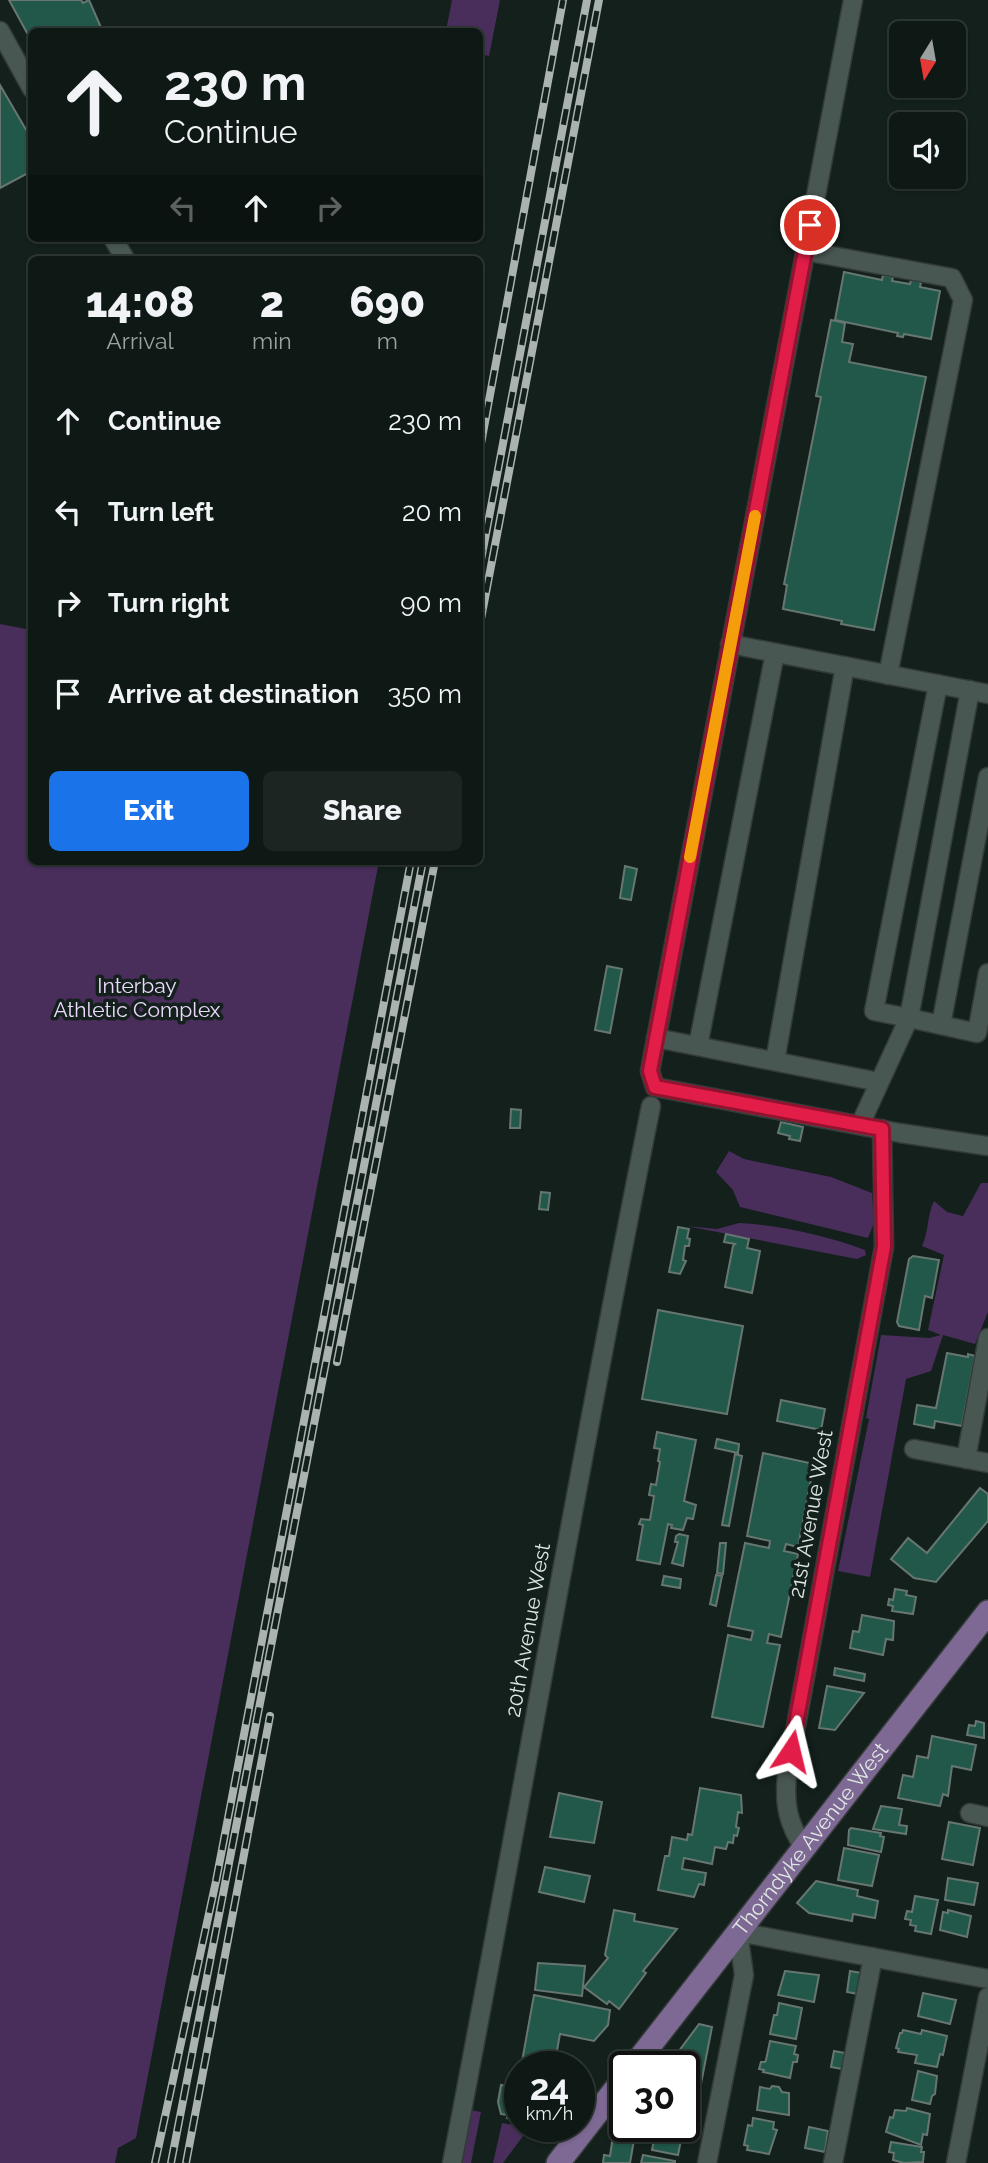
<!DOCTYPE html>
<html lang="en">
<head>
<meta charset="utf-8">
<style>
  body { margin:0; font-family:Raleway,sans-serif; background:#1c2522; color:#f1f3f6; height:100vh; display:flex; flex-direction:column; font-size:26px; white-space:nowrap }
  * { box-sizing:border-box; margin:0 }
  p { font-size:23px; color:#9ba0a0 }
  .icon { flex:none; width:38px; height:38px; fill:none; stroke:currentColor; stroke-width:2; stroke-linecap:round; stroke-linejoin:round }
  .map { position:relative; flex:1; overflow:hidden }
  .drawer { position:absolute; left:28px; top:256px; width:455px; height:609px; display:flex; flex-direction:column; background:#0e1815; border-radius:10px; box-shadow:0 2px 5px #0004,0 0 0 2px #2e3734 }
  .drawer>* { flex:none }
  .top-card { position:absolute; left:28px; top:28px; width:455px; height:214px; border-radius:10px; box-shadow:0 2px 5px #0004,0 0 0 2px #2e3734; background:#0e1815; color:#f1f3f6; overflow:hidden }
  .needle { width:46px; rotate:191deg }
  .fabs { position:absolute; left:889px; top:21px; display:grid; gap:14px }
  .fabs a { display:grid; place-items:center; width:77px; height:77px; border-radius:10px; background:#0e1815; box-shadow:0 2px 5px #0004,0 0 0 2px #2e3734; font-size:35px }
  .speed { position:absolute; left:504px; top:2051px; display:flex; gap:14px; font-size:35px; font-weight:700; text-align:center }
  .speed>* { display:grid; place-content:center; width:91px; height:91px; border-radius:50%; background:#0e1815; box-shadow:0 2px 5px #0004,0 0 0 2px #2e3734; line-height:1 }
  .speed small { font-size:18px; font-weight:400 }
  .speed .limit { border:4px solid #111; border-radius:10px; background:#fff; color:#111 }
  .pin { position:absolute; display:grid; place-items:center; width:60px; height:60px; color:#fff; margin:-30px; border:4px solid #fff; border-radius:50%; box-shadow:0 2px 7px #0007 }
  .me { position:absolute; width:77px; margin:-38px; rotate:10deg; stroke-linejoin:round; filter:drop-shadow(0 0 5px #0008) }
  .turn { display:flex; align-items:center; gap:24px; height:147px; padding:0 21px; font-size:32px }
  .turn .icon { width:91px; height:91px; stroke-width:2.5 }
  .turn b { display:block; font-size:49px; line-height:60px }
  .lanes { display:flex; align-items:center; height:66px; padding:0 21px; background:#0003; justify-content:center; gap:35px; direction:ltr }
  .lanes .off { opacity:.35 }
  .eta { display:flex; justify-content:space-evenly; align-items:center; height:119px; text-align:center }
  .eta b { font-size:42px; font-weight:800; line-height:49px }
  .button { display:flex; gap:14px; margin-top:auto; padding:14px 21px }
  .button a { flex:1; height:80px; border-radius:10px; background:#1a73e8; color:#fff; font-size:28px; font-weight:800; line-height:80px; text-align:center }
  .button a+a { background:#1c2522; color:#f1f3f6 }
  ul { padding:0; list-style:none }
  li { display:flex; align-items:center; gap:21px; height:91px; padding:0 21px }
  li div { flex:1 }
  li b { display:block; font-size:26px }
  li em { font-style:normal }
  .map>svg:first-child { display:block }
</style>
</head>
<body>
<div class="map">
<svg width="988" height="2163" viewBox="0 0 988 2163">
  <rect width="100%" height="100%" fill="#13201c"/>
  <g fill="#492e5b">
    <polygon points="452,0 500,0 489,56 480,54 480,32 446,31"/>
    <polygon points="0,624 31,630 32,861 379,861 136,2138 118,2148 115,2163 0,2163"/>
    <polygon points="729,1151 744,1159 831,1177 872,1193 874,1223 868,1238 740,1207 733,1190 716,1172"/>
    <path d="M 981,1183 L 988,1183 L 988,1312 L 975,1344 L 943,1335 L 931,1371 L 906,1379 L 870,1577 L 838,1571 L 869,1419 L 866,1418 L 881,1335 L 929,1338 L 941,1335 L 928,1330 L 944,1255 L 922,1246 C 929,1231 927,1215 934,1201 L 947,1212 L 963,1216 Z"/>
    <path d="M 739,1223 C 779,1225 828,1236 865,1250 L 866,1255 L 857,1259 L 686,1226 L 717,1229 Z"/>
    <polygon points="470,2110 481,2112 471,2163 459,2163"/>
    <polygon points="502,2123 529,2128 503,2163 493,2163"/>
  </g>
  <g fill="#21584a" stroke="#677671" stroke-width="2">
    <polygon points="9,0 81,0 83,3 89,0 103,32 32,32 32,42"/>
    <polygon points="0,85 32,140 32,171 0,188"/>
    <polygon points="844,272 882,280 883,275 893,277 892,281 910,284 911,280 921,282 920,287 940,291 931,339 904,334 903,337 897,336 898,333 835,320"/>
    <polygon points="831,320 845,323 842,342 853,344 849,362 926,377 874,630 841,624 842,621 783,609 787,585 784,584 821,397 816,396"/>
    <polygon points="625,866 637,869 631,900 620,898"/>
    <polygon points="607,966 622,969 610,1033 595,1030"/>
    <polygon points="511,1109 521,1110 520,1128 510,1128"/>
    <polygon points="781,1122 803,1127 800,1141 789,1139 790,1136 778,1133"/>
    <polygon points="541,1192 550,1193 548,1210 539,1209"/>
    <polygon points="678,1227 689,1229 687,1238 690,1239 689,1246 685,1246 683,1260 686,1261 680,1274 669,1272"/>
    <polygon points="726,1234 749,1239 747,1248 760,1251 752,1293 725,1287 733,1246 735,1244 724,1242"/>
    <polygon points="913,1256 939,1260 932,1298 925,1296 919,1330 899,1326 897,1322 909,1259"/>
    <polygon points="658,1310 743,1326 727,1414 642,1399"/>
    <polygon points="947,1353 968,1357 968,1354 975,1356 962,1426 935,1421 934,1428 914,1424 917,1405 936,1408"/>
    <polygon points="781,1400 825,1409 821,1430 777,1421"/>
    <polygon points="657,1432 696,1440 684,1501 696,1505 693,1519 687,1518 683,1530 671,1528 672,1525 668,1524 660,1564 637,1560 643,1525 639,1524 641,1519 650,1520 654,1496 649,1495 651,1484 656,1485 660,1462 658,1461 660,1449 654,1448"/>
    <polygon points="717,1439 739,1444 738,1453 715,1448"/>
    <polygon points="763,1453 814,1464 798,1547 786,1544 784,1551 798,1554 781,1637 769,1634 767,1643 780,1645 763,1727 712,1717 728,1635 751,1640 753,1631 728,1626 745,1543 769,1548 770,1541 747,1536"/>
    <polygon points="735,1454 742,1456 729,1526 722,1525"/>
    <polygon points="980,1488 988,1494 988,1521 936,1582 914,1578 891,1559 908,1538 927,1553"/>
    <polygon points="679,1534 688,1536 683,1566 672,1563 678,1542 675,1542 676,1536"/>
    <polygon points="720,1543 726,1543 723,1574 717,1573"/>
    <polygon points="716,1575 722,1576 716,1606 710,1604"/>
    <polygon points="664,1576 681,1579 680,1588 662,1585"/>
    <polygon points="895,1589 907,1591 906,1595 916,1597 913,1614 892,1611 893,1606 888,1605 889,1599 893,1600"/>
    <polygon points="862,1615 894,1621 893,1640 886,1639 883,1655 850,1648 853,1631 859,1632"/>
    <polygon points="835,1668 865,1674 864,1681 834,1675"/>
    <polygon points="827,1686 864,1693 835,1730 819,1728"/>
    <polygon points="976,1721 984,1723 984,1738 967,1735 969,1725 975,1726"/>
    <polygon points="932,1736 976,1745 971,1770 952,1766 948,1796 943,1794 940,1806 898,1798 903,1775 913,1777 917,1756 928,1758"/>
    <polygon points="700,1788 741,1795 742,1813 738,1812 736,1827 739,1828 737,1836 734,1835 733,1843 728,1842 726,1849 715,1847 712,1864 684,1858 682,1869 706,1873 704,1885 699,1884 694,1897 658,1890 665,1856 669,1856 672,1837 687,1840 688,1834 692,1835"/>
    <polygon points="559,1793 602,1802 594,1843 550,1837"/>
    <polygon points="881,1806 902,1809 899,1825 907,1826 906,1834 873,1829"/>
    <polygon points="949,1822 980,1828 973,1865 942,1859"/>
    <polygon points="851,1828 881,1833 880,1836 884,1837 881,1852 848,1845 849,1830"/>
    <polygon points="844,1848 879,1855 872,1886 838,1880"/>
    <polygon points="545,1867 590,1876 584,1902 539,1892"/>
    <polygon points="948,1878 978,1883 974,1905 945,1900"/>
    <polygon points="816,1881 858,1890 857,1896 878,1901 875,1918 853,1914 852,1921 809,1913 797,1903"/>
    <polygon points="915,1896 938,1900 931,1934 915,1931 916,1926 910,1925 911,1920 905,1919 907,1911 912,1912"/>
    <polygon points="614,1910 635,1914 634,1921 677,1929 643,1971 646,1973 619,2009 609,2001 607,2004 584,1987 608,1958 605,1955"/>
    <polygon points="948,1910 971,1916 967,1937 940,1930 943,1912 948,1913"/>
    <polygon points="538,1963 585,1966 582,1996 535,1990"/>
    <polygon points="785,1971 819,1975 814,2002 778,1995"/>
    <polygon points="850,1971 862,1973 858,1994 847,1992"/>
    <polygon points="923,1993 956,2000 950,2024 918,2016"/>
    <polygon points="534,1995 610,2010 608,2025 594,2041 560,2034 554,2067 521,2067"/>
    <polygon points="779,2003 802,2008 796,2039 770,2034 774,2015 777,2015"/>
    <polygon points="699,2024 712,2027 700,2089 689,2086 688,2096 684,2095 684,2067 667,2067"/>
    <polygon points="903,2030 921,2034 922,2030 947,2036 943,2055 940,2054 937,2067 915,2063 917,2055 898,2052 899,2049 896,2048 900,2033 902,2033"/>
    <polygon points="770,2041 796,2046 794,2054 798,2055 797,2062 793,2062 790,2078 763,2072 764,2070 759,2069 761,2062 765,2062 766,2060"/>
    <polygon points="834,2051 845,2053 842,2069 831,2067"/>
    <polygon points="918,2071 937,2076 935,2094 932,2096 930,2104 912,2100"/>
    <polygon points="511,2083 520,2084 520,2121 507,2118 508,2115 501,2114 498,2102 501,2085 511,2087"/>
    <polygon points="772,2086 779,2087 782,2092 789,2093 789,2115 757,2110 760,2087 770,2089"/>
    <polygon points="684,2098 694,2100 687,2131 679,2129 678,2132 649,2126 684,2126"/>
    <polygon points="907,2108 930,2114 927,2135 923,2134 921,2145 886,2132 890,2117 893,2118 895,2110 906,2111"/>
    <polygon points="753,2118 774,2122 773,2129 777,2130 769,2154 747,2150 748,2146 744,2145 748,2125 752,2126"/>
    <polygon points="809,2127 828,2131 825,2152 805,2148"/>
    <polygon points="655,2135 681,2140 678,2155 652,2150"/>
    <polygon points="613,2136 634,2140 630,2163 603,2163 604,2155 610,2156"/>
    <polygon points="891,2142 922,2147 921,2152 924,2152 923,2162 904,2163 893,2160 894,2153 889,2152"/>
    <polygon points="643,2155 675,2161 675,2163 641,2163"/>
  </g>
  <g fill="none" stroke-linecap="round" stroke-linejoin="round">
    <g stroke="#333a38" stroke-width="21">
      <g id="minor">
        <polyline points="853,0 650,1071 655,1087 900,1133 988,1146"/>
        <polyline points="0,31 32,89"/>
        <polyline points="113,238 125,259"/>
        <polyline points="805,251 952,278 963,300 888,675"/>
        <polyline points="730,644 988,694"/>
        <polyline points="938,684 874,1011 909,1018 970,690"/>
        <polyline points="941,1025 988,777"/>
        <polyline points="656,1038 879,1082"/>
        <polyline points="698,1046 775,653"/>
        <polyline points="775,1061 845,666"/>
        <polyline points="860,1125 909,1018 977,1033 988,973"/>
        <polyline points="914,1449 988,1463"/>
        <polyline points="966,1459 988,1338"/>
        <polyline points="970,1813 988,1817"/>
        <path d="M 804,1848 C 788,1823 784,1805 787,1775 L 884,1247 L 882,1129"/>
        <path d="M 452,2163 C 520,1811 580,1457 651,1106"/>
        <polyline points="707,2163 744,1975 738,1932 988,1979"/>
        <polyline points="833,2163 873,1957"/>
        <polyline points="956,2163 988,1997"/>
      </g>
    </g>
    <g stroke="#333a38" stroke-width="26">
      <g id="major">
        <path id="s1" d="M 633,2067 L 988,1612"/>
        <polyline points="558,2163 625,2077"/>
      </g>
    </g>
    <use href="#minor" stroke="#495752" stroke-width="18"/>
    <use href="#major" stroke="#7d6993" stroke-width="23"/>
    <g stroke="#aab3b0" stroke-width="8">
      <g id="rail">
        <polyline points="480,449 563,0"/>
        <polyline points="480,565 587,0"/>
        <polyline points="480,624 599,0"/>
        <polyline points="337,1362 435,861"/>
        <polyline points="155,2163 216,1881 411,861"/>
        <polyline points="171,2163 423,861"/>
        <polyline points="186,2163 270,1716"/>
      </g>
    </g>
    <use href="#rail" stroke="#13201c" stroke-width="5" stroke-dasharray="16" stroke-linecap="butt"/>
  </g>
  <g fill="none" stroke-linecap="round" stroke-linejoin="round">
    <g stroke="#92132f" stroke-width="18">
      <polyline id="route" points="791,1751 884,1247 882,1129 655,1087 650,1071 810,225"/>
    </g>
    <use href="#route" stroke="#e11d48" stroke-width="12"/>
    <polyline stroke="#f59e0b" stroke-width="12" points="690,857 755,516"/>
  </g>
  <g text-anchor="middle" stroke-width="7" stroke-linejoin="round" paint-order="stroke">
    <g font-size="21" fill="#edd9fd" stroke="#13201c">
      <text x="137" y="993">Interbay<tspan x="137" dy="24">Athletic Complex</tspan></text>
    </g>
    <g font-size="21" fill="#dfe7e4" stroke="#13201c">
      <text transform="translate(811 1514) rotate(-80)" y="7">21st Avenue West</text>
      <text transform="translate(528 1630) rotate(-80)" y="7">20th Avenue West</text>
      <text dy="7" stroke="none"><textPath href="#s1" startOffset="289">Thorndyke Avenue West</textPath></text>
    </g>
  </g>
</svg>
<div class="fabs">
<a><svg class="needle" viewBox="-14 -14 28 28"><path d="M0-13l5 13h-10z" fill="#e53935"/><path d="M0 13l5-13h-10z" fill="#9ba0a0"/></svg></a>
<a><svg class="icon" aria-label="sound" viewBox="0 0 24 24"><path d="M4 9h4l5-4v14l-5-4H4zM17 9q2 3 0 6"/></svg></a>
</div>
<div class="speed"><div>24<small>km/h</small></div><div class="limit">30</div></div>
<div class="pin" style="left:810px;top:225px;background:#d93025"><svg class="icon" aria-label="arrive" viewBox="0 0 24 24"><path d="M6 21V4h12l-3 4 3 4H6"/></svg></div>
<svg class="me" style="left:791px;top:1751px" viewBox="-20 -20 40 40"><path d="M0-17L14 15 0 8-14 15z" fill="#e11d48" stroke="#fff" stroke-width="4"/></svg>
<div class="top-card">
<div class="turn"><svg class="icon" aria-label="ahead" viewBox="0 0 24 24"><path d="M12 20V5M6 11l6-6 6 6"/></svg><div><b>230 m</b>Continue</div></div>
<div class="lanes"><svg class="icon off" aria-label="left" viewBox="0 0 24 24"><path d="M17 20v-9H6M10 6l-5 5 5 5"/></svg><svg class="icon" aria-label="ahead" viewBox="0 0 24 24"><path d="M12 20V5M6 11l6-6 6 6"/></svg><svg class="icon off" aria-label="right" viewBox="0 0 24 24"><path d="M7 20v-9h11M14 6l5 5-5 5"/></svg></div>
</div>
<section class="drawer">
<div class="eta">
<div><b>14:08</b><p>Arrival</p></div>
<div><b>2</b><p>min</p></div>
<div><b>690</b><p>m</p></div>
</div>
<ul>
<li><svg class="icon" aria-label="ahead" viewBox="0 0 24 24"><path d="M12 20V5M6 11l6-6 6 6"/></svg><div><b>Continue</b></div><em>230 m</em></li>
<li><svg class="icon" aria-label="left" viewBox="0 0 24 24"><path d="M17 20v-9H6M10 6l-5 5 5 5"/></svg><div><b>Turn left</b></div><em>20 m</em></li>
<li><svg class="icon" aria-label="right" viewBox="0 0 24 24"><path d="M7 20v-9h11M14 6l5 5-5 5"/></svg><div><b>Turn right</b></div><em>90 m</em></li>
<li><svg class="icon" aria-label="arrive" viewBox="0 0 24 24"><path d="M6 21V4h12l-3 4 3 4H6"/></svg><div><b>Arrive at destination</b></div><em>350 m</em></li>
</ul>
<div class="button"><a>Exit</a><a>Share</a></div>
</section>
</div>
</body>
</html>
